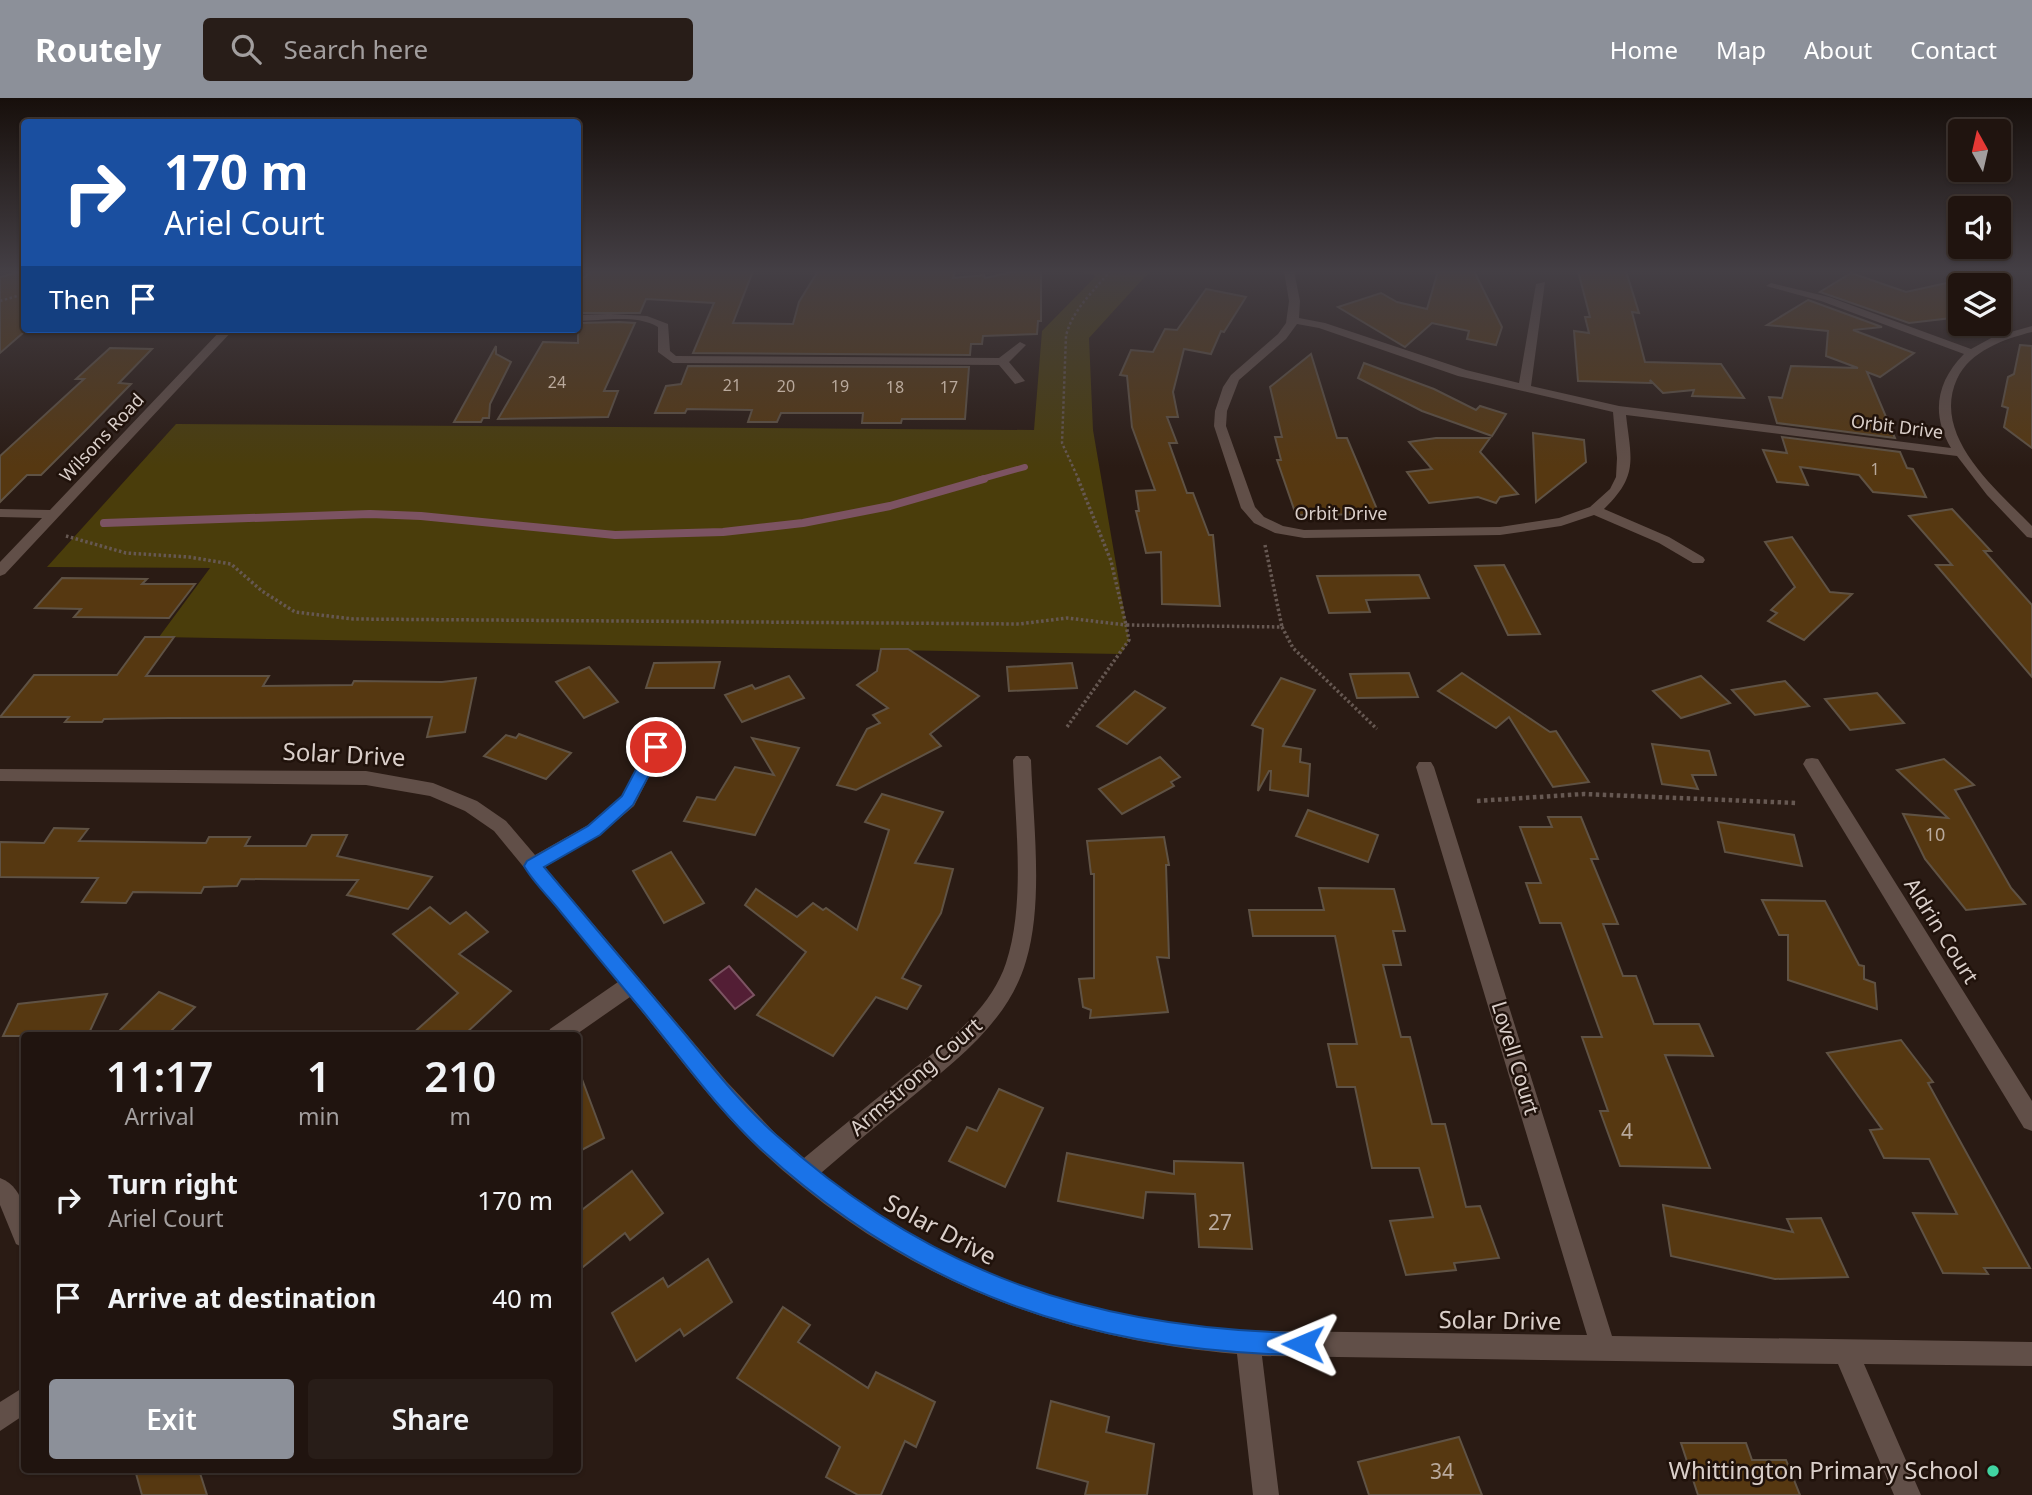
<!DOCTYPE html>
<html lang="en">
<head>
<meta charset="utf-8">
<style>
  body { margin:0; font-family:"Noto Sans",sans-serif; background:#281d18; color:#f1f3f6; height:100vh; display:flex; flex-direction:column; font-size:26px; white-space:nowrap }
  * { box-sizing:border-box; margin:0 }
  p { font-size:23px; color:#a29e9e }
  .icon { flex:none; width:38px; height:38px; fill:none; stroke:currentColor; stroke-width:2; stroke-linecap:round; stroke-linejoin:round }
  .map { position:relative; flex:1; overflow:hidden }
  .sheet { position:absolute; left:21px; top:934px; width:560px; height:441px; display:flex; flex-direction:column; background:#20140f; border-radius:7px; box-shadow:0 2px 5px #0004,0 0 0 2px #3d332f }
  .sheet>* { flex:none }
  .top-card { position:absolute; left:21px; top:21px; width:560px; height:214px; border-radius:7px; box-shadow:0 2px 5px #0004,0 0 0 2px #3d332f; background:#1a4fa0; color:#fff; overflow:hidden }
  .needle { width:46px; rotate:352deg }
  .controls { position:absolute; left:1948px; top:21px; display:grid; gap:14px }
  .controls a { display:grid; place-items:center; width:63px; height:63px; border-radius:7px; background:#20140f; box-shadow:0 2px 5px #0004,0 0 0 2px #3d332f; font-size:35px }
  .pin { position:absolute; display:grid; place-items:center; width:60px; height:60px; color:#fff; margin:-30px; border:4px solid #fff; border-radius:50%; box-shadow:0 2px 7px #0007 }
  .me { position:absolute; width:77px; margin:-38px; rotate:271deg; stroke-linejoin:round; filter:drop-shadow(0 0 5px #0008) }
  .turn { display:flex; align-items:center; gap:24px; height:147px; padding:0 28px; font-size:32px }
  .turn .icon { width:91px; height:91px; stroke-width:2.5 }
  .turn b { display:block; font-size:49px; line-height:60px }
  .then { display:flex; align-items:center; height:66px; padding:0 28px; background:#0003; gap:14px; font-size:26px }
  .eta { display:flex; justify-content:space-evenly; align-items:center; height:119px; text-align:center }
  .eta b { font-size:42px; font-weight:600; line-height:49px }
  .primary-button { display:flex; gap:14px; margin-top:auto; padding:14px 28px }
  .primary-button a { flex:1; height:80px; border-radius:7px; background:#8c9099; color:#fff; font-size:28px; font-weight:600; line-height:80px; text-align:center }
  .primary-button a+a { background:#281d18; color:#f1f3f6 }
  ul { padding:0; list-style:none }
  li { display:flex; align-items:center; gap:21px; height:98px; padding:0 28px }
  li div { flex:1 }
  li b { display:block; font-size:26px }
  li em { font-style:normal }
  header { display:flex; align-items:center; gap:42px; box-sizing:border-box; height:98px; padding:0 35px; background:#8c9099; color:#fff }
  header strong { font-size:33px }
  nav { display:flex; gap:38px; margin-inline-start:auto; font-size:24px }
  .search { width:490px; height:63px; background:#281d18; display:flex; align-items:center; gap:18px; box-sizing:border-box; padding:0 24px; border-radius:7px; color:#a29e9e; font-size:26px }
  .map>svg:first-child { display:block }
</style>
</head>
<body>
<header>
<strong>Routely</strong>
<div class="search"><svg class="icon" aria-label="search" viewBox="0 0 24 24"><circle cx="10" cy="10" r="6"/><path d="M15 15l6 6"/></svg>Search here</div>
<nav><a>Home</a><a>Map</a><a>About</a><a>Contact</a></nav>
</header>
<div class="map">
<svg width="2032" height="1397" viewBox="0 0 2032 1397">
  <rect width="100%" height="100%" fill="#2a1b14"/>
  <polygon fill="#4a3d0b" points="1080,173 1150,173 1089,240 1093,332 1129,542 1121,556 159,539 210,470 47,469 176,326 1034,332 1042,233 1096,178"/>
  <polygon fill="#531e35" stroke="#7c5362" stroke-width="2" points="729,868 754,897 735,911 710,882"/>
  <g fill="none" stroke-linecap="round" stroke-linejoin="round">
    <polyline stroke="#7c5362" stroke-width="6" points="978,382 1025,369"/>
    <polyline stroke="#7c5362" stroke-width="8" points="104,425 370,416 421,418 615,437 723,434 803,425 890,408 984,381"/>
  </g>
  <g fill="#563811" stroke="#5f5244" stroke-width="2">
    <polygon points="24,173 24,234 0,255 0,179"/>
    <polygon points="592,173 753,173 733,225 793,226 799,204 818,173 955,173 953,180 984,177 985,180 1017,173 1041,173 1041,223 1038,223 1037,236 983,238 982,246 971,246 970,257 693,255 714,205 646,201 640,215 578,215 578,184"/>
    <polygon points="1438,173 1474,173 1502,229 1496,247 1467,241 1469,233 1432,225 1405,249 1338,209 1381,195 1397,204 1427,211"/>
    <polygon points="1578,173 1626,173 1639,215 1632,214 1645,264 1721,266 1744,300 1692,298 1694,292 1663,295 1650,282 1651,285 1578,283 1574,233 1589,235 1585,219 1590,219"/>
    <polygon points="1851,175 1906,194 1960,182 1960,219 1909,225 1820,194"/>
    <polygon points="1206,191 1246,199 1224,234 1221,233 1211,256 1184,251 1173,294 1178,319 1167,319 1177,345 1169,345 1187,395 1193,395 1209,437 1213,437 1220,508 1162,506 1161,454 1146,455 1136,413 1139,413 1136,393 1155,392 1132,329 1127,278 1120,277 1131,252 1153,254 1165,231 1177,232"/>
    <polygon points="1808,202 1882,229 1853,232 1914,255 1880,279 1867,274 1895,340 1777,325 1769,299 1782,300 1791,268 1858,270 1826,258 1828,233 1767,227"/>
    <polygon points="619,224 635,225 604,293 618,293 608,319 498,321 543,244 578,245 578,225"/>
    <polygon points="2020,247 2032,248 2032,350 2004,329 2008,310 2002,308 2008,279 2014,276"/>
    <polygon points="496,248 496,256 511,264 490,306 489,320 483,320 481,324 454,324"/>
    <polygon points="110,250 152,251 119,285 131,286 87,331 41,377 27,377 0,404 0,358 84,281 76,281"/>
    <polygon points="1311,256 1337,340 1347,340 1379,416 1296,417 1277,362 1281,362 1275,339 1282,339 1270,289"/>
    <polygon points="1364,265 1434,291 1476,312 1480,308 1506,316 1492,338 1422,313 1358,280"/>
    <polygon points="688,268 969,269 965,321 902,321 901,325 862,325 863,315 781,315 777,324 748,324 752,312 687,311 685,315 655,315 666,288 681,286"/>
    <polygon points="1533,335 1584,342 1586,364 1536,404"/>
    <polygon points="1782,339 1900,354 1907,370 1913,371 1926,399 1873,394 1859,377 1800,369 1808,387 1777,384 1763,352 1787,355"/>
    <polygon points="1436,340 1490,340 1480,354 1518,396 1500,399 1496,405 1478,399 1429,405 1407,374 1432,371 1409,344"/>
    <polygon points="1952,411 1991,453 1984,453 2032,507 2032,579 1936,467 1952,467 1909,418"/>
    <polygon points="1792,439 1830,494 1852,496 1804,542 1768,523 1777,515 1771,512 1795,489 1765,444"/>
    <polygon points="1504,467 1540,536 1508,537 1475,468"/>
    <polygon points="1419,477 1429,500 1366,502 1370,514 1329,515 1317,478"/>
    <polygon points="62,480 147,481 142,486 195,486 169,520 74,519 81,511 35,510"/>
    <polygon points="145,539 174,539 146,578 269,578 263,588 352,587 354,583 442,584 476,580 465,634 427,639 432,619 169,620 104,621 102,624 65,624 69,619 0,619 34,577 117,577"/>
    <polygon points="881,551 908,551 979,598 930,636 941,648 856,692 837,687 867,631 880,625 873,617 888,610 857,587 877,573"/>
    <polygon points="720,564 714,590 646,590 654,565"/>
    <polygon points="1072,565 1077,590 1009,593 1007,569"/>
    <polygon points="589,569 618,604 584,620 556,584"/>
    <polygon points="1409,575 1418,599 1357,600 1350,576"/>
    <polygon points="1462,575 1550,634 1556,633 1589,684 1553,689 1509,619 1496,630 1438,593"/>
    <polygon points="789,578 804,600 742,624 725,597 752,587 755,591"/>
    <polygon points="1701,578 1730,605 1681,620 1653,593"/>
    <polygon points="1281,580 1315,592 1283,648 1301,651 1300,664 1310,666 1308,698 1270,692 1271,673 1269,673 1258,693 1263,631 1252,627"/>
    <polygon points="1785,583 1809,608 1755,617 1732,592"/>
    <polygon points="1135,593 1165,610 1127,646 1097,628"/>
    <polygon points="1877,595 1904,625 1850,632 1825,601"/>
    <polygon points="519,636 571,655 546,681 484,658 506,637 516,640"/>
    <polygon points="752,640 799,650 755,737 684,723 697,699 715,702 735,669 774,677"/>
    <polygon points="1652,646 1709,653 1716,677 1692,677 1698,691 1662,686"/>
    <polygon points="1160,659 1180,679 1171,684 1174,688 1122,716 1099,691"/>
    <polygon points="1944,661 1974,687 1955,692 2011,790 2025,806 1966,812 1925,761 1903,716 1948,720 1897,672"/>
    <polygon points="882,696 943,714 915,765 953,771 941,815 902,880 921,888 907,911 876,899 833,958 757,917 806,854 745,807 756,791 797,819 813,805 823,812 826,810 857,832 889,732 865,724"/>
    <polygon points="1308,712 1378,737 1368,764 1296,738"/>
    <polygon points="1548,719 1581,719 1598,761 1591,761 1618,826 1603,826 1623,878 1636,878 1654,926 1699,926 1713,958 1665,957 1710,1070 1620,1068 1600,1013 1608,1013 1582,939 1602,939 1561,825 1540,825 1526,785 1541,785 1520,729 1552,729"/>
    <polygon points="1718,724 1794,737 1802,768 1725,754"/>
    <polygon points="54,730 88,731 79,743 206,745 209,739 250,739 245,748 306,748 312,737 347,737 337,758 432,779 408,811 347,797 358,782 241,781 237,788 204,789 201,795 133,794 126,805 82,804 98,780 0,779 0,744 44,745"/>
    <polygon points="1164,739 1169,767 1166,767 1169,860 1157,859 1168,914 1090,920 1091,912 1083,909 1079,881 1094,880 1094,776 1091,776 1087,743"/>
    <polygon points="671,754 704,805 664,825 633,773"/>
    <polygon points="1319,790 1394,791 1405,833 1393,833 1401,867 1383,867 1401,939 1410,939 1432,1026 1445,1026 1466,1109 1480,1108 1499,1160 1454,1165 1456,1172 1406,1177 1390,1123 1433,1119 1419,1070 1372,1070 1355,989 1337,989 1328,946 1357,946 1335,838 1253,838 1249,812 1324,812"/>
    <polygon points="1762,802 1825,803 1859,867 1864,868 1864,881 1875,885 1877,911 1788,882 1788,837 1779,837"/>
    <polygon points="430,809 450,826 466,814 488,834 459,856 511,893 463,938 410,938 458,895 393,836"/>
    <polygon points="159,894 195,909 166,938 114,938"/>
    <polygon points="107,896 89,935 66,938 3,938 18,906"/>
    <polygon points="1901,942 1933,984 1928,985 2030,1170 1984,1170 1988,1176 1943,1175 1913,1115 1957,1116 1929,1061 1884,1060 1870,1032 1882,1031 1827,955"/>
    <polygon points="578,976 580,976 604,1040 578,1054"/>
    <polygon points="999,991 1043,1010 1005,1089 949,1063 967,1029 977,1033"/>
    <polygon points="1067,1055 1174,1076 1174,1063 1243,1065 1252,1151 1199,1149 1195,1096 1146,1094 1143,1120 1058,1103"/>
    <polygon points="632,1073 663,1115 630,1142 625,1135 578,1173 578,1115"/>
    <polygon points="1663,1107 1793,1134 1787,1121 1821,1120 1848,1179 1775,1181 1671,1158"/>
    <polygon points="708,1161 732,1204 684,1238 680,1231 636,1263 612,1215 663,1180 668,1189"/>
    <polygon points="783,1209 810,1227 798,1244 868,1290 876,1274 935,1304 916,1349 905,1343 881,1397 858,1397 826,1379 840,1349 737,1280"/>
    <polygon points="1051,1303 1109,1319 1106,1334 1154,1346 1147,1397 1085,1397 1088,1384 1037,1370"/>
    <polygon points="1459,1339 1482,1397 1369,1397 1358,1364"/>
    <polygon points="1681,1345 1746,1345 1752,1362 1786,1362 1800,1397 1698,1397"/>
    <polygon points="135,1372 199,1372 207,1397 142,1397"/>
  </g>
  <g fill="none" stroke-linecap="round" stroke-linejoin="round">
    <g stroke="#665852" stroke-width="2.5" stroke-dasharray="2.5 2.5" stroke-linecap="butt">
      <polyline points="0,203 24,196"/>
      <path d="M 1079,382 L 1062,345 L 1066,238 C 1072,212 1094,193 1110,173"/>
    </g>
    <g stroke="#665852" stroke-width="3.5" stroke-dasharray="2.5 2.5" stroke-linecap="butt">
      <polyline points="1078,381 1111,463 1126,527 1282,529 1293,550 1377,631"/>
      <polyline points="66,438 126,455 189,459 231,466 262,493 295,514 353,521 1019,526 1067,520 1126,527 1129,542 1067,629"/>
      <polyline points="1265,447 1282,529"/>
    </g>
    <polyline stroke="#665852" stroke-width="4.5" stroke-dasharray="3.5 3.5" stroke-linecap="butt" points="1477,703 1584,696 1797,705"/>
    <g fill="#614f48" fill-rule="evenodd">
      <path d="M 1284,173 L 1294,173 L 1300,203 L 1299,220 L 1325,225 L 1466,272 L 1519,285 L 1536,186 L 1545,184 L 1531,288 L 1619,308 L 1951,350 C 1931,317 1936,284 1964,256 L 1821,203 L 1766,188 L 1771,185 L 1829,199 L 1971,251 L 1993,239 L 2032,228 L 2032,234 C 2004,241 1970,253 1957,281 C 1931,338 1996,391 2032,428 L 2032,440 L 2027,439 L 1987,397 L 1957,358 L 1626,317 C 1631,361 1639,377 1604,411 L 1669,439 L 1703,459 L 1705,462 L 1703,465 L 1693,465 L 1659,445 L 1594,417 L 1561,428 L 1500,437 L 1304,440 L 1275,435 L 1254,425 L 1241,410 L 1214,328 L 1215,313 L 1223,289 L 1231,277 L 1278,236 L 1286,225 L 1289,203 ZM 1297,226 L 1319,230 L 1458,278 L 1613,314 L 1617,360 L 1616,379 L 1610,391 L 1590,409 L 1559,420 L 1500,429 L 1304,432 L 1283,428 L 1264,419 L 1255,409 L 1226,328 L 1227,313 L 1239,282 L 1286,241 Z"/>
      <path d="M 610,216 L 647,218 L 668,226 L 670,253 L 676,258 L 999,260 L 1020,244 L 1026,247 L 1009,264 L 1025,283 L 1015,286 L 999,267 L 673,265 L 658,254 L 658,229 C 636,216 602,223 578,223 L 578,217 Z"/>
      <polygon points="222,231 234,231 5,476 0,478 0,464 42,420 0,419 0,411 50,412"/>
      <path d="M 656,643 L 664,649 L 634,708 L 600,737 L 545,769 L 727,984 L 775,1035 L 804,1060 C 833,1036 862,1012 891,989 C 933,954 988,919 1006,865 C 1026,805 1015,724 1013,662 L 1016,658 L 1028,658 L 1031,662 C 1033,724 1044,803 1026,863 C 1008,925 954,964 907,1003 C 878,1026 850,1050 821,1075 C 920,1158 1051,1210 1179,1227 C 1235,1234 1292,1233 1348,1234 C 1428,1235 1508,1236 1587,1237 L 1416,669 L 1419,664 L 1431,664 L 1434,669 L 1612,1238 L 2032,1244 L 2032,1268 L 1864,1266 L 1921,1397 L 1894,1397 L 1838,1266 L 1262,1258 L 1279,1397 L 1253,1397 L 1237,1256 C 1055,1241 895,1178 760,1052 C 712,1006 672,950 630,899 L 574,938 L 547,938 L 550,931 L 618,884 L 494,733 L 465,713 L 430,698 L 366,687 L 0,683 L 0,671 L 366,673 L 433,685 L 477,703 L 506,723 L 535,757 L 588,727 L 622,698 L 650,645 Z"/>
      <polygon points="1812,660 1818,661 2032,1003 2032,1033 2024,1030 1806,671 1803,666 1806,661"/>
      <path d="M 0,1080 C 28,1091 26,1124 24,1150 L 16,1146 L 0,1107 Z"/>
      <polygon points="24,1289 24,1317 0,1333 0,1304"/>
    </g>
  </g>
  <linearGradient id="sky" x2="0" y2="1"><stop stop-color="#170f0b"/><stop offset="0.47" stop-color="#443f45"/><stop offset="1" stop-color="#443f45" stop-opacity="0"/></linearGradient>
  <rect width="2032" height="369" fill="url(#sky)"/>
  <path fill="#1a73e8" stroke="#114b97" stroke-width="2" d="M 656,644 L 664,649 L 633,707 L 600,737 L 544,769 C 591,824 637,880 684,935 C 713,970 742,1007 776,1037 C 931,1177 1096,1231 1303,1235 L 1311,1238 L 1314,1246 L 1311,1254 L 1303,1257 C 1092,1254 919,1195 762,1052 C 717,1011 680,958 641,911 C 614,879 587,846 560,813 C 549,799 533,784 524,768 L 527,763 L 588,728 L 622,698 L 650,645 Z"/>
  <circle fill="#41d4a1" stroke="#20120b" stroke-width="2.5" cx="1993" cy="1373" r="7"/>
  <g text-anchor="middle" stroke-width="5" stroke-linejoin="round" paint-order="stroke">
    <g font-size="16" fill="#b9a99c">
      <text x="557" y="290">24</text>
      <text x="732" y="293">21</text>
      <text x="786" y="294">20</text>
      <text x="840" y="294">19</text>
      <text x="895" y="295">18</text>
      <text x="949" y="295">17</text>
      <text x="1875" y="377">1</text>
    </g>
    <g font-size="18" fill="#dacfca" stroke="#20120b">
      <text transform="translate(1897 329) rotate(7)" y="6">Orbit Drive</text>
      <text transform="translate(102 340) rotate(-47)" y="6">Wilsons Road</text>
      <text x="1341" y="422">Orbit Drive</text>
    </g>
    <g font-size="18" fill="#b9a99c">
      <text x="1935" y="743">10</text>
    </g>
    <g font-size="21" fill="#dacfca" stroke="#20120b">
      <text transform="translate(1941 833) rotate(58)" y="7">Aldrin Court</text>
      <text transform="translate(1515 960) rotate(73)" y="7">Lovell Court</text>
      <text transform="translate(916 979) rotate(-41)" y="7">Armstrong Court</text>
    </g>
    <g font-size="21" fill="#b9a99c">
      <text x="1627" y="1041">4</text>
      <text x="1220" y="1132">27</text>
      <text x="1442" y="1381">34</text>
    </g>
    <g font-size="24" fill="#dacfca" stroke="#20120b">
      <text transform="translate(344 657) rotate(3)" y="8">Solar Drive</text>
      <text transform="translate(940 1132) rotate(28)" y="8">Solar Drive</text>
      <text transform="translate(1500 1223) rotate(1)" y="8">Solar Drive</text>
    </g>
    <g font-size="24" fill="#dacfca" stroke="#20120b" text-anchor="end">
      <text x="1979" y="1381">Whittington Primary School</text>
    </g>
  </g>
</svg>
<div class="controls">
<a><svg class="needle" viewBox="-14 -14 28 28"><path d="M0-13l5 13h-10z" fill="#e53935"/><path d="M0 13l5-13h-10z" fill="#a29e9e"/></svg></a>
<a><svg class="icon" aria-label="sound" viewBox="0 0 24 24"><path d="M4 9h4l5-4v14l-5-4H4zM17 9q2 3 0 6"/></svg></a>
<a><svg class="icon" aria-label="layers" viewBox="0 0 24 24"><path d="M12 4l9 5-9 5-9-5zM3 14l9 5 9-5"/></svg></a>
</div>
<div class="pin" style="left:656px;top:649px;background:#d93025"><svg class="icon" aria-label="arrive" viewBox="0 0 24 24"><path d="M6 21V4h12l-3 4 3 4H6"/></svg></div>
<svg class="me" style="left:1303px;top:1246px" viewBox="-20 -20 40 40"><path d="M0-17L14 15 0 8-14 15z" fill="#1a73e8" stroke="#fff" stroke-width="4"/></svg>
<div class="top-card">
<div class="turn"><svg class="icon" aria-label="right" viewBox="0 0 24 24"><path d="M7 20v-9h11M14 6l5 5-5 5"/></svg><div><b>170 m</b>Ariel Court</div></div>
<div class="then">Then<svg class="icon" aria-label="arrive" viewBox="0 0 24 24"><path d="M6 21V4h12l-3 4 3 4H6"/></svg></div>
</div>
<section class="sheet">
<div class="eta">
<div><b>11:17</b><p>Arrival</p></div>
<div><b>1</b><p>min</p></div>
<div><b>210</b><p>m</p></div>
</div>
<ul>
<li><svg class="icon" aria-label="right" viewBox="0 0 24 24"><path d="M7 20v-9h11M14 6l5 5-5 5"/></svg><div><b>Turn right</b><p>Ariel Court</p></div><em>170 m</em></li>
<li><svg class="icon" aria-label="arrive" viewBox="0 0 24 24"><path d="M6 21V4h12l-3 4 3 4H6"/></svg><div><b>Arrive at destination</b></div><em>40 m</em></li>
</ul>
<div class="primary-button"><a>Exit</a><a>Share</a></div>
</section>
</div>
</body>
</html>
